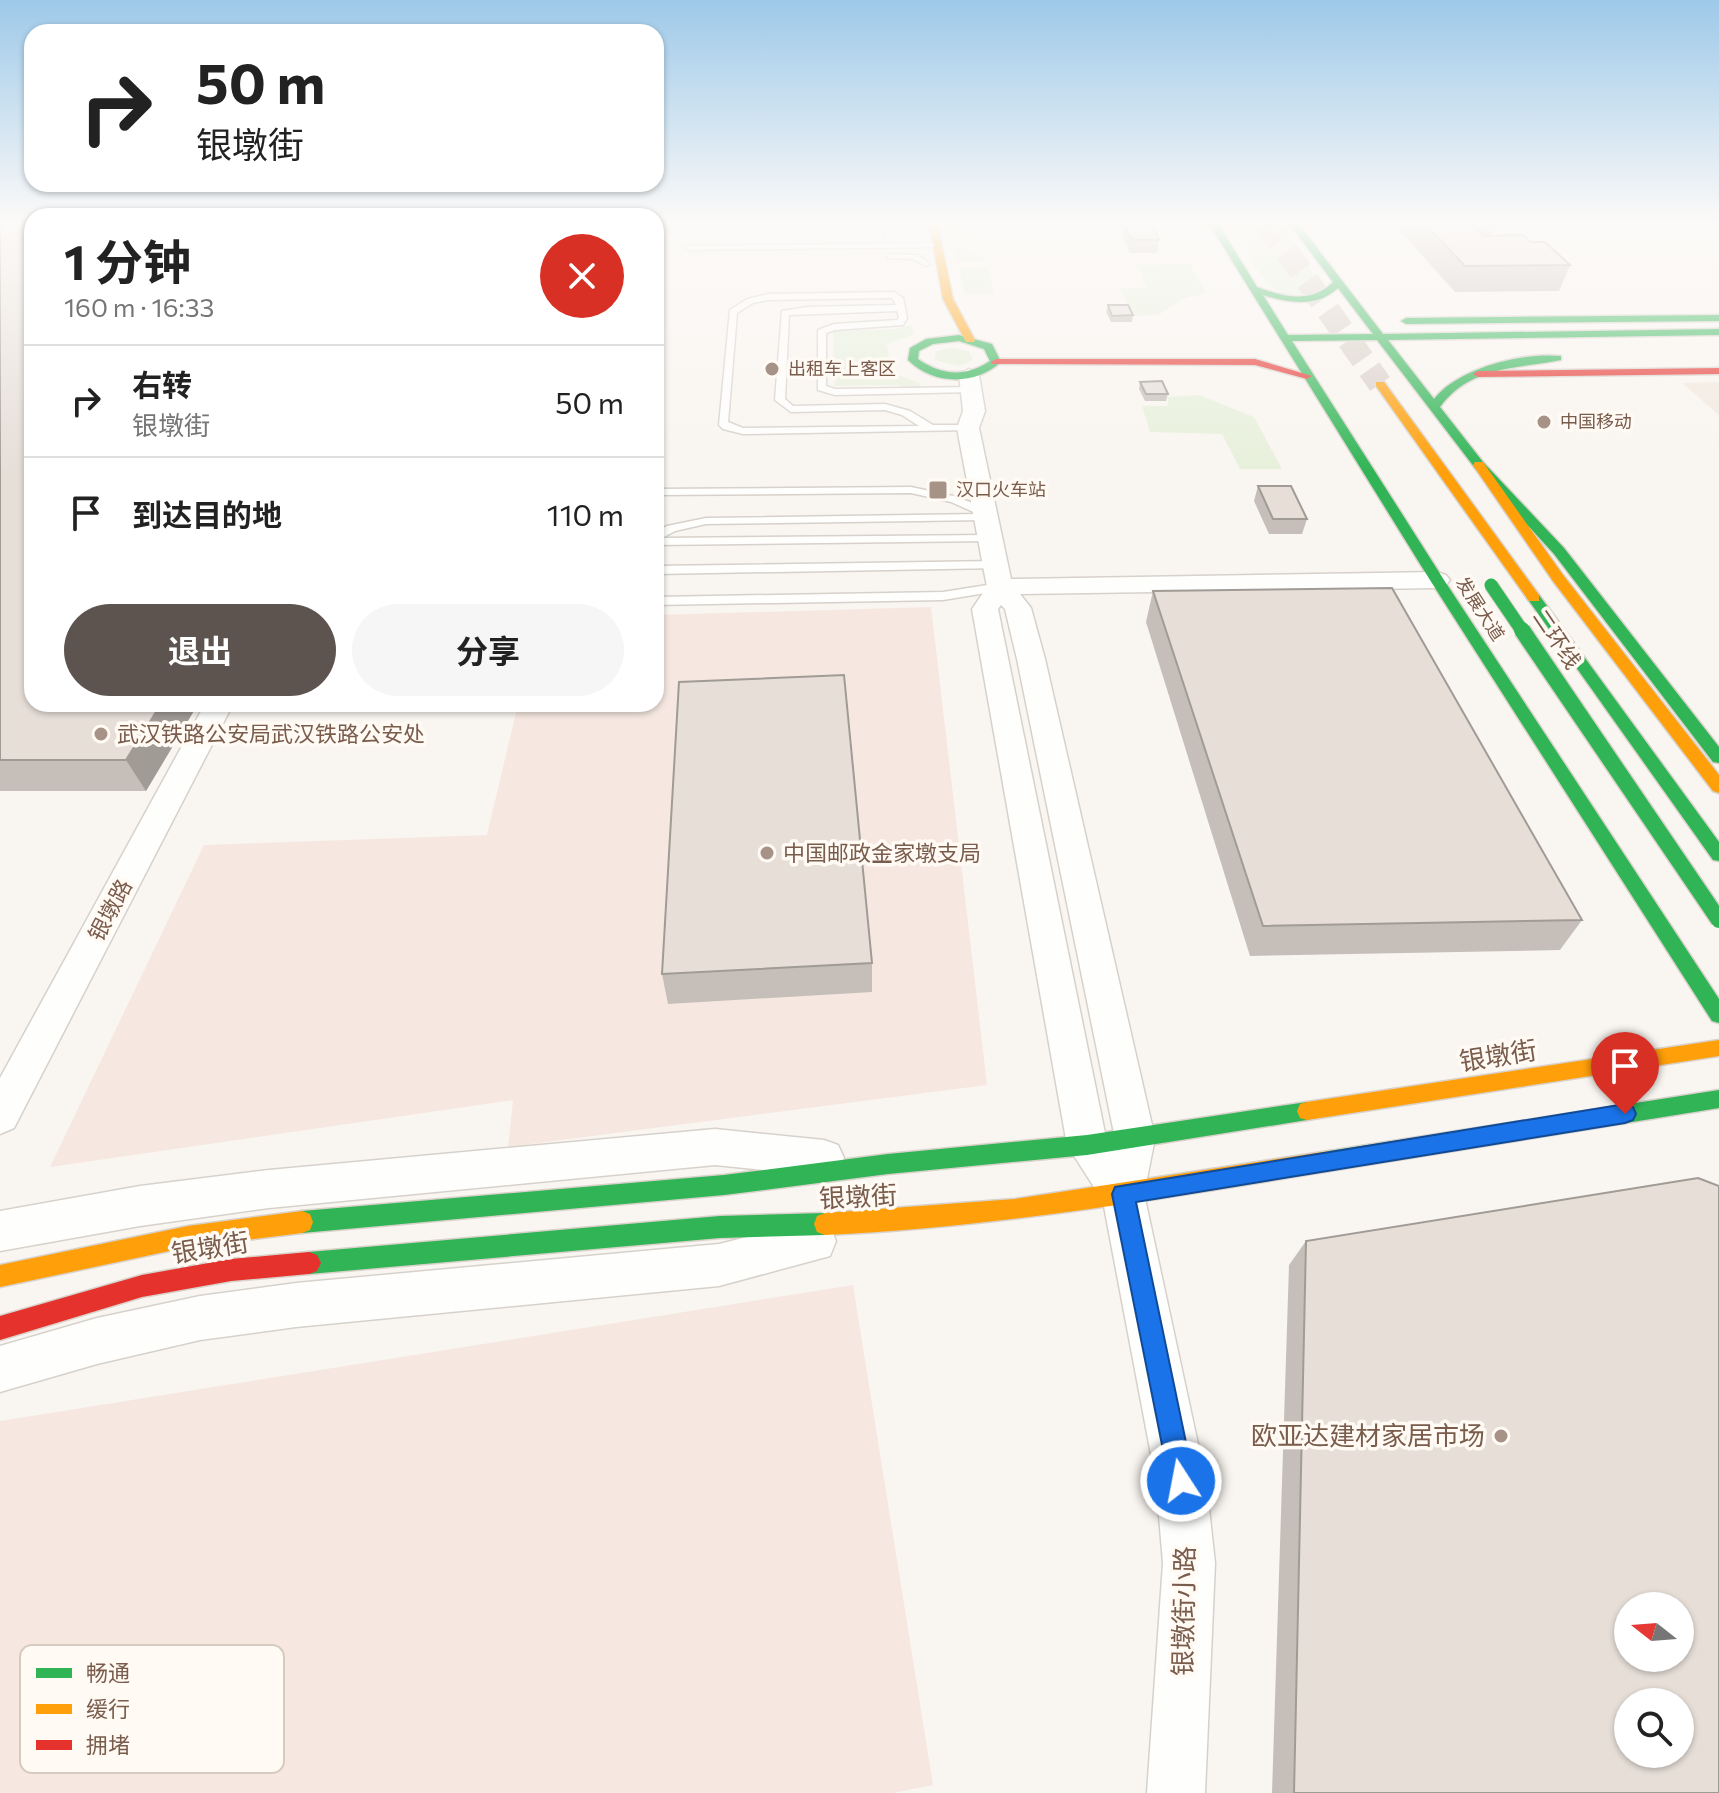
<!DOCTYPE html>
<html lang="zh">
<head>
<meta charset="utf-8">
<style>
  body { margin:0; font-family:Commissioner,"Noto Sans SC",sans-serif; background:#f6f6f6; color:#222; height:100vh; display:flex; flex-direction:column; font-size:30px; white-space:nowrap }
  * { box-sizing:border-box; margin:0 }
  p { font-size:26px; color:#767676 }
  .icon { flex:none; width:44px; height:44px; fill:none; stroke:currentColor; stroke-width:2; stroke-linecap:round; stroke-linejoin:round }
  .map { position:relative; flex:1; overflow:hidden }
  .sheet { position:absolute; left:24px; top:208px; width:640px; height:504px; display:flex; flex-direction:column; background:#fff; border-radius:24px; box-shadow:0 2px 6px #0004 }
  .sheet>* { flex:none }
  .hud { position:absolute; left:24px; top:24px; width:640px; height:168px; border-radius:24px; box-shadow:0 2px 6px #0004; background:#fff; color:#222; overflow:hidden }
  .needle { width:52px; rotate:287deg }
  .fabs { position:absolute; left:1614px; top:1592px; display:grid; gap:16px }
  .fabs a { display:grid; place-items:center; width:80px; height:80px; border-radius:50%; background:#fff; box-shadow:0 2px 6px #0004; font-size:40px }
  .pin { position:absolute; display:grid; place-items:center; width:68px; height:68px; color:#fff; margin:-82px -34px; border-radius:50% 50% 50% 0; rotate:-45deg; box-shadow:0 0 8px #0007 }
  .pin .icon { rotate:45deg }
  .me { position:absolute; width:88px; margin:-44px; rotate:349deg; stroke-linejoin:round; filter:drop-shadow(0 0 6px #0008) }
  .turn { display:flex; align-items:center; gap:28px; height:168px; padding:0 40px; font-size:36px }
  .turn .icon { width:104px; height:104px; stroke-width:2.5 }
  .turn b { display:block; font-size:56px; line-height:68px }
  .round { display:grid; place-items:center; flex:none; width:84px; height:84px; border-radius:42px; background:#f6f6f6 }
  .overview { display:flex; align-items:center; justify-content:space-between; height:136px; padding:0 40px }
  h1 { font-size:48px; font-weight:700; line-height:60px }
  .action { display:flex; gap:16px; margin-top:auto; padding:16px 40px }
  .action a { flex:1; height:92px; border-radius:48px; background:#5d544f; color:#fff; font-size:32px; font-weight:700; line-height:92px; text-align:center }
  .action a+a { background:#f6f6f6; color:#222 }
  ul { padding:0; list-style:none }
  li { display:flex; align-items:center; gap:24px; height:112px; padding:0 40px; border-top:2px solid #e0e0e0 }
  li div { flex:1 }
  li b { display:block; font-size:30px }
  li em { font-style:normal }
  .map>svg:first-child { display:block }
</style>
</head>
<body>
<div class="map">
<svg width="1719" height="1793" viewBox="0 0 1719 1793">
  <rect width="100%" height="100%" fill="#f9f5f0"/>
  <polygon fill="#f2e8de" points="1719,382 1719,415 1682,383"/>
  <g fill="#f6e8e1">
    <polygon points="931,607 987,1085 508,1147 513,1100 50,1167 204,845 487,835 518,704 656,704 656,615"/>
    <polygon points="853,1285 933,1785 893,1793 0,1793 0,1421"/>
  </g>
  <g fill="#e7f0db">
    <polygon points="946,222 958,222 971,255 984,255 986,261 958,262"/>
    <polygon points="1227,222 1276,222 1323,286 1317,293 1286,295 1269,287"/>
    <polygon points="1190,264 1206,293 1185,298 1158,315 1132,316 1120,288 1147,288 1136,265"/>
    <polygon points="988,268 994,294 965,294 959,269"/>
    <polygon points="911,325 914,334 887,344 891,372 919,383 921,391 898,385 835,386 833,331 897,329"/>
    <polygon points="952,348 969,351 973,360 959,366 935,360 936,351"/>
    <polygon points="1199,395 1254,417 1282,469 1240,469 1222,434 1150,432 1142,406 1168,406 1168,397"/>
  </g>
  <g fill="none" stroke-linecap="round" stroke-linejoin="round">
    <polyline stroke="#d9cfc7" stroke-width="24" stroke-dasharray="24 12" stroke-linecap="butt" points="1266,222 1380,384"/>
    <g stroke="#d7d1cb" stroke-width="3">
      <g id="lane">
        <polygon points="869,223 889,226 892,235 885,237 883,230 869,227 728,229 724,227 728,225"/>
        <polygon points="937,243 940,247 689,250 685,248 689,246"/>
        <polygon points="890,254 918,255 930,264 926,266 913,259 887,258"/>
        <path d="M 894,292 L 903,298 L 907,318 L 903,325 L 835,330 L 826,333 L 826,386 L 835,389 L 971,387 L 976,390 L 974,392 L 835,395 L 818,390 L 818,330 L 834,324 L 897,320 L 899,318 L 897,311 L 789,315 L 785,399 L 793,406 L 885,404 L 910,411 L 933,425 L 968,425 L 973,428 L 972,430 L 743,434 L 723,429 L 719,425 L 730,310 L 747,299 L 768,294 ZM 892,298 L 896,305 L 808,307 L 782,311 L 775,400 L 791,412 L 885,410 L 902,415 L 919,426 L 743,428 L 728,422 L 737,313 L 753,303 L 768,300 Z"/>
        <polygon points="911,487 958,497 988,510 991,517 985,520 706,524 675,531 662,538 989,535 995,538 989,541 656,545 656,532 667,526 706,518 978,514 951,502 911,493 656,495 656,489"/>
        <polygon points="995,561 1001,565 999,568 656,574 656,566"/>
        <polygon points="1000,583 1006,587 1004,590 943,600 656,605 656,597 943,592"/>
      </g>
    </g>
    <g stroke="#d7d1cb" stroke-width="3">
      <g id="street">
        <path d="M 969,369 L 979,375 L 985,411 L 979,428 L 1011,579 L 1437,572 L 1446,575 L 1450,580 L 1446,585 L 1437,588 L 1020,594 L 1031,608 L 1045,659 L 1155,1138 L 1144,1194 L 1206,1481 L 1215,1563 L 1205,1793 L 1147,1793 L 1163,1563 L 1156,1481 L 1103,1201 L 1067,1145 L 972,609 L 987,587 L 957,428 L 963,411 L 959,375 ZM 1001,605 L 1005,609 L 1017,659 L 1115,1138 L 1113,1147 L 1106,1138 L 998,609 Z"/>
        <polygon points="205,704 233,704 14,1128 0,1134 0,1078"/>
        <polygon points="715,1129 824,1140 838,1145 844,1158 838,1171 824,1176 715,1165 269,1208 140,1226 0,1251 0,1211 140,1186 269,1170"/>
        <polygon points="815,1220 830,1226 836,1241 830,1256 719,1286 296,1327 200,1340 97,1364 0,1392 0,1346 97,1318 200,1296 296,1283 719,1244"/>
      </g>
    </g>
    <g stroke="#d9d2cb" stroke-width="3">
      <g id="fast">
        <path d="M 1208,222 L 1217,222 L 1257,287 C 1284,297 1311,304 1333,282 L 1288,222 L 1297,222 L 1383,334 L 1719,329 L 1719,335 L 1388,340 L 1434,399 C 1458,368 1522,352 1561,356 L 1561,360 C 1516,369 1470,366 1440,407 L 1483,462 L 1564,548 L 1719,747 L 1719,763 L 1713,762 L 1554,554 L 1475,468 L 1377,340 L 1292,341 L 1444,580 L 1719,999 L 1719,1023 L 1712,1021 L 1430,580 ZM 1338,288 L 1373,334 L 1288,335 L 1263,295 C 1288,303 1317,308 1338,288 Z"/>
        <polygon points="1719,315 1719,321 1406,324 1401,321 1406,318"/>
        <path d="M 959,335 L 992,344 L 1001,362 C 975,386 933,385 908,360 L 910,348 L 926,339 ZM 959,341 L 984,349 L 990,361 C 966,377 942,376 918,359 L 919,351 L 933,344 Z"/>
        <polygon points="1534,594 1539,595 1719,842 1719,861 1713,860 1527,598"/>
        <polygon points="1719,1090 1719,1108 1329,1171 1321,1168 1318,1161 1321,1154 1329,1151"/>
        <polygon points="1307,1102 1314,1104 1317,1111 1314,1118 1307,1120 1087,1155 888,1174 724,1195 302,1233 294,1230 291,1222 294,1214 302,1211 724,1175 888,1154 1087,1135"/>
        <polygon points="825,1213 833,1216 836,1224 833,1232 825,1235 720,1238 309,1274 301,1271 297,1263 301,1255 309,1252 720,1216"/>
      </g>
    </g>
    <g stroke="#d9d2cb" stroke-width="3">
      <g id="slow">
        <polygon points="929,222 937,222 953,299 975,340 974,342 966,342 943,299"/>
        <polygon points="1376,382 1384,382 1539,595 1539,601 1529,601 1376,386"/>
        <polygon points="1475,462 1483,462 1563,575 1719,775 1719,793 1713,791 1553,581 1473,465"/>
        <polygon points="1719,1040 1719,1056 1307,1120 1300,1118 1297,1111 1300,1104 1307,1102"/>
        <path d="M 1329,1151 L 1337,1154 L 1340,1161 L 1337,1168 L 1329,1171 C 1161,1199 995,1227 825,1235 L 817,1232 L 814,1224 L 817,1216 L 825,1213 L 1015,1199 Z"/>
        <polygon points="302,1211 310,1214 313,1222 310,1230 302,1233 188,1247 0,1287 0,1265 188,1226"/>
      </g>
    </g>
    <g stroke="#d9d2cb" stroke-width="3">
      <g id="jam">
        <polygon points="996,359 1255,359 1312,376 1307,379 1255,365 992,364 991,362"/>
        <polygon points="1719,368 1719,374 1478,377 1473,374 1478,371"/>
        <polygon points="309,1252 317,1255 321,1263 317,1271 309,1274 231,1281 142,1297 0,1340 0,1316 142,1275 231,1259"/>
      </g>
    </g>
    <use href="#lane" fill="#fefefd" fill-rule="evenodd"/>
    <use href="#street" fill="#fefefd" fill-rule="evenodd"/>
    <use href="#fast" fill="#30b455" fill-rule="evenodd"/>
    <use href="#slow" fill="#ff9f0a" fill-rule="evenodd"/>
    <use href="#jam" fill="#e5322d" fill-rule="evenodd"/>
    <g stroke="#dad1cc" stroke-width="15" stroke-linecap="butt">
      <polyline id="fast-bridge-far1" points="1491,585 1523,632"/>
    </g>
    <g stroke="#dad1cc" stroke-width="19" stroke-linecap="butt">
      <polyline id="fast-bridge" points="1522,630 1719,920"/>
    </g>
    <use href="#fast-bridge-far1" stroke="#30b455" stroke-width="13"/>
    <use href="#fast-bridge" stroke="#30b455" stroke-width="16"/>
  </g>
  <g fill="#c6bfb9">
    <polygon points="0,222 32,704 198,704 146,791 0,791"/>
    <polygon points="1392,222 1497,222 1492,236 1530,242 1570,265 1559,291 1455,292"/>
    <polygon points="1124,224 1159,240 1157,253 1130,253 1122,236"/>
    <polygon points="1108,305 1133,315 1132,322 1111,322 1106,312"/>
    <polygon points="1140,382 1168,394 1166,401 1145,401 1139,389"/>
    <polygon points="1258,486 1307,519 1302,534 1269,534 1254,501"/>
    <polygon points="1153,591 1582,920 1560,950 1250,956 1146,622"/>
    <polygon points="872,963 872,992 668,1004 662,974"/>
    <polygon points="1306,1241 1719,1793 1272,1793 1289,1265"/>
  </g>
  <polygon fill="#a19b96" points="161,704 198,704 146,791 126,760"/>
  <g fill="#e6ded7" stroke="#a19b96" stroke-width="2" fill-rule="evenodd">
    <polygon points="0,222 32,222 32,704 161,704 126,760 0,760"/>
    <polygon points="1423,222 1469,222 1483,236 1523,235 1530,242 1545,242 1570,265 1465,266"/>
    <polygon points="1151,223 1159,240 1132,240 1124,224"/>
    <polygon points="1108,305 1128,305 1133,315 1112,316"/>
    <polygon points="1162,381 1168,394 1146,394 1140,382"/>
    <polygon points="1258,486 1291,486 1307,519 1273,519"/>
    <polygon points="1392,588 1582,920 1263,926 1153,591"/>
    <polygon points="844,675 872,963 662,974 679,682"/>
    <path d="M 1698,1178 L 1719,1186 L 1719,1793 L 1294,1793 L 1306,1241 ZM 1628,1606 L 1680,1606 L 1680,1658 L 1628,1658 ZM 1628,1702 L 1680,1702 L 1680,1754 L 1628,1754 Z"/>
  </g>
  <linearGradient id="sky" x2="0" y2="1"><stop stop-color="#9ec9e9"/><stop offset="0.47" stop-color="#fcfaf8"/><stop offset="1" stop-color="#fcfaf8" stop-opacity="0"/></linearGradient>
  <rect width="1719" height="473" fill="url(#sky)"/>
  <polygon fill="#1a73e8" stroke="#114b97" stroke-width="2" points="1625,1104 1633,1107 1636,1114 1633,1120 1625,1123 1136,1202 1194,1481 1190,1490 1181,1494 1171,1490 1112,1194 1115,1187"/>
  <g fill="#a69286" stroke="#fffaf3" stroke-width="3">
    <circle cx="772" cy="369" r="8"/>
    <circle cx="1544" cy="422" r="8"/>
    <rect x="928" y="480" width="20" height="20" rx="4"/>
    <circle cx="101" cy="734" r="8"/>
    <circle cx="767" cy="853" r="8"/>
    <circle cx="1501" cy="1436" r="8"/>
  </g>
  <g text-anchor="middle" stroke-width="7" stroke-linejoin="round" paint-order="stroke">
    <g font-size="18" fill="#7a5c4d" stroke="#fffaf3" text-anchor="start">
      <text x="788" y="375">出租车上客区</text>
      <text x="1560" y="428">中国移动</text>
      <text x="956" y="496">汉口火车站</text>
    </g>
    <g font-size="18" fill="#7a5c4d" stroke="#fffaf3">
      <text transform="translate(1480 609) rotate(57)" y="6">发展大道</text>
    </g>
    <g font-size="22" fill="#7a5c4d" stroke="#fffaf3">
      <text transform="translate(1557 639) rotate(56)" y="8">二环线</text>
      <text transform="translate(110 910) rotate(-62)" y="8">银墩路</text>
    </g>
    <g font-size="22" fill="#7a5c4d" stroke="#fffaf3" text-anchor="start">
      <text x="117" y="742">武汉铁路公安局武汉铁路公安处</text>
      <text x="783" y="861">中国邮政金家墩支局</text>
    </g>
    <g font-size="26" fill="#7a5c4d" stroke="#fffaf3">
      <text transform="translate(1498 1056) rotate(-9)" y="9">银墩街</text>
      <text transform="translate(858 1197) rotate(-3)" y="9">银墩街</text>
      <text transform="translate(210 1248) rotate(-9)" y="9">银墩街</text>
      <text transform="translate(1184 1611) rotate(-89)" y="9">银墩街小路</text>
    </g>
    <g font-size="26" fill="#7a5c4d" stroke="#fffaf3" text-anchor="end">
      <text x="1485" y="1445">欧亚达建材家居市场</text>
    </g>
  </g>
  <rect x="20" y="1645" width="264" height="128" rx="12" fill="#fffaf3" stroke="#d7cbc1" stroke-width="2"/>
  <rect x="36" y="1668" width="36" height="10" fill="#30b455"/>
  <rect x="36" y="1704" width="36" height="10" fill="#ff9f0a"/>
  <rect x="36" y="1740" width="36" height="10" fill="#e5322d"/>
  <g font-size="22" fill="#7a5c4d">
    <text x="86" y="1681">畅通</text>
    <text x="86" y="1717">缓行</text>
    <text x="86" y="1753">拥堵</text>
  </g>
</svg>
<div class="fabs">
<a><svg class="needle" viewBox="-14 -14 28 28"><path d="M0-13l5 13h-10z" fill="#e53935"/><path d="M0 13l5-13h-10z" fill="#767676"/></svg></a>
<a><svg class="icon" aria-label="search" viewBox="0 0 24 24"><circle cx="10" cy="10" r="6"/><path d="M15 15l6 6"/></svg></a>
</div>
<div class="pin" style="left:1625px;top:1114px;background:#d93025"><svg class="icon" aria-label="arrive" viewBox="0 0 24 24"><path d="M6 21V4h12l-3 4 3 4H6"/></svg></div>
<svg class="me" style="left:1181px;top:1481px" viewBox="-20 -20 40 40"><circle r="17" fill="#1a73e8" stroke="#fff" stroke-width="3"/><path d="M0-11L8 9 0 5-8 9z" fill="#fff"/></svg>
<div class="hud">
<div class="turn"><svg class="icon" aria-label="right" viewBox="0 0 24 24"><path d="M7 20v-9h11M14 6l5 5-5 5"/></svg><div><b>50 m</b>银墩街</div></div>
</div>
<section class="sheet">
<div class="overview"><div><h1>1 分钟</h1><p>160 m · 16:33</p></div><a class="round" style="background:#d93025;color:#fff"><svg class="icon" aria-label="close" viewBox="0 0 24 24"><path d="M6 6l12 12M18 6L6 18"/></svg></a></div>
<ul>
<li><svg class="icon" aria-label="right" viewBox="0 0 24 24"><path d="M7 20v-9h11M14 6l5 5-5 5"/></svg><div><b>右转</b><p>银墩街</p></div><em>50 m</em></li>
<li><svg class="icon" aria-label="arrive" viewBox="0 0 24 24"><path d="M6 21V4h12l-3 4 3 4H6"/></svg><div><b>到达目的地</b></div><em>110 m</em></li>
</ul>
<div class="action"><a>退出</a><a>分享</a></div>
</section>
</div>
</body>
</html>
